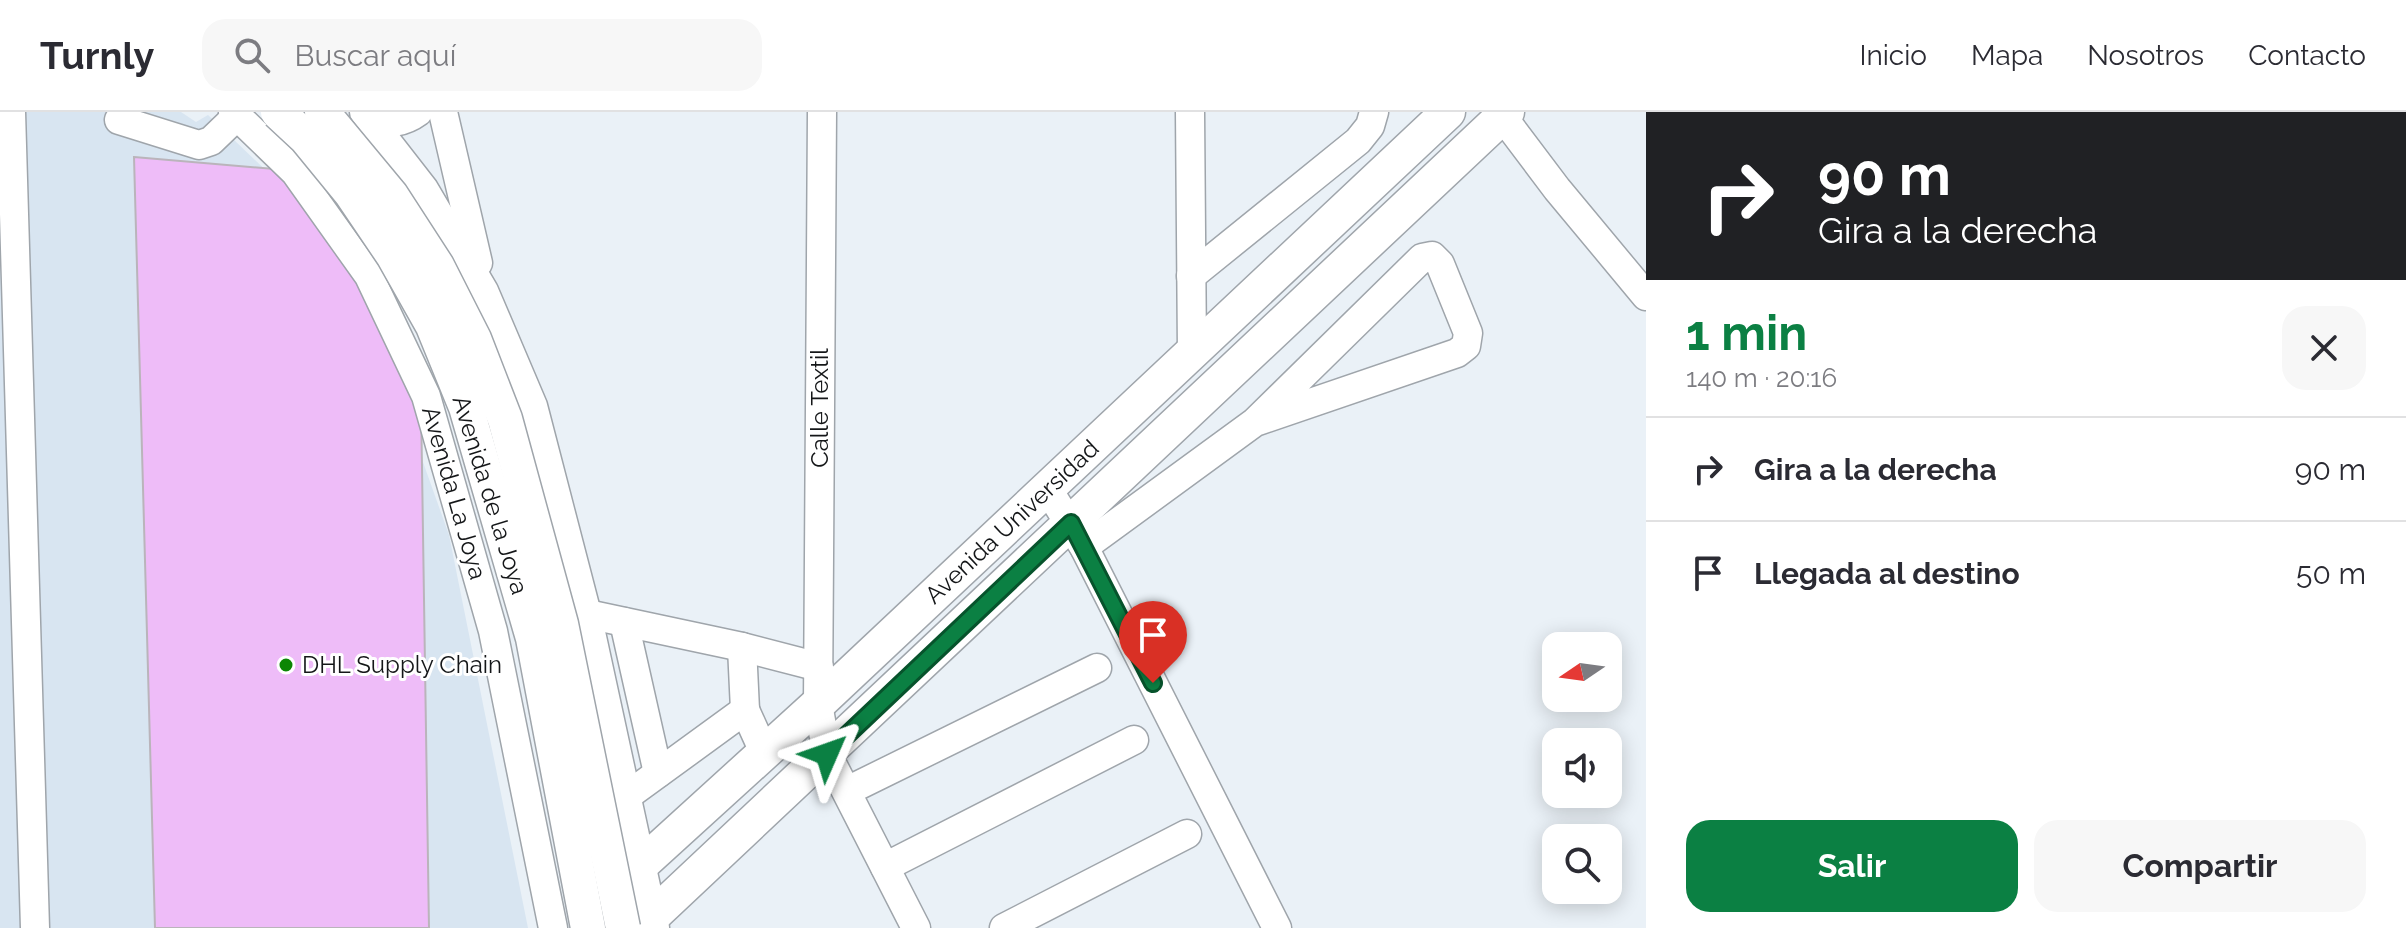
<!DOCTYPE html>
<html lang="es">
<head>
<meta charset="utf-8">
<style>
  body { margin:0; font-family:Raleway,sans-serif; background:#f7f7f7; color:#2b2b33; height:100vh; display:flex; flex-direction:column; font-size:30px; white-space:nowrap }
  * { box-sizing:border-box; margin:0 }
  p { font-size:26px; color:#7c7c81 }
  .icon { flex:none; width:44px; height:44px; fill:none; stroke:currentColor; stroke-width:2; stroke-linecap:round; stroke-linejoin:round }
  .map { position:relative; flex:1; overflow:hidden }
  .sheet { display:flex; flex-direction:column; background:#fff; width:760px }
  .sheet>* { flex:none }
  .banner { background:#202124; color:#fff; overflow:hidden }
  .needle { width:52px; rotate:257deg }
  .buttons { position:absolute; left:1542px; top:520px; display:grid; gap:16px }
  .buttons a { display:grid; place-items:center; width:80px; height:80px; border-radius:16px; background:#fff; box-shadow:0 4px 20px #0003; font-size:40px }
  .pin { position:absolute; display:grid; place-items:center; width:68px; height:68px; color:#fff; margin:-82px -34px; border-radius:50% 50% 50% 0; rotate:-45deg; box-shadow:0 0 8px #0007 }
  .pin .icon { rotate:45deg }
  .me { position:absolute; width:88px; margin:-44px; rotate:47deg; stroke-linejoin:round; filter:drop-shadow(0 0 6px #0008) }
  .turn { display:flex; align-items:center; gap:28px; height:168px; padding:0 40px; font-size:36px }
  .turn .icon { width:104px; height:104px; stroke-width:2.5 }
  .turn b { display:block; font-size:56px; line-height:68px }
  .round { display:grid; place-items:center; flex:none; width:84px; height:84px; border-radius:24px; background:#f7f7f7 }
  .headline { display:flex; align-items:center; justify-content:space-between; height:136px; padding:0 40px }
  h1 { font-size:48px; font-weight:700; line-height:60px; color:#0b8043 }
  .cta { display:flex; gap:16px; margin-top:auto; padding:16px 40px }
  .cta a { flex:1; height:92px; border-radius:24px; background:#0b8043; color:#fff; font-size:32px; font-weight:700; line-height:92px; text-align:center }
  .cta a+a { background:#f7f7f7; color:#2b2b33 }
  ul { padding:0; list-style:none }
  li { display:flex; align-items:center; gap:24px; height:104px; padding:0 40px; border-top:2px solid #e1e1e2 }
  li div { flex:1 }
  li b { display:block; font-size:30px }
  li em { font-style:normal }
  header { display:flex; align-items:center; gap:48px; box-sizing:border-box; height:112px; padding:0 40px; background:#fff; border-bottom:2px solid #e1e1e2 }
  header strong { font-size:38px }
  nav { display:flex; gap:44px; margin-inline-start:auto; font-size:28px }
  .search { width:560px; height:72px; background:#f7f7f7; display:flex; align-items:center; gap:20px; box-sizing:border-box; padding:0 28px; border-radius:24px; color:#7c7c81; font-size:30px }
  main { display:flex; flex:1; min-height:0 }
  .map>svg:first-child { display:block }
</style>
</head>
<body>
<header>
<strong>Turnly</strong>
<div class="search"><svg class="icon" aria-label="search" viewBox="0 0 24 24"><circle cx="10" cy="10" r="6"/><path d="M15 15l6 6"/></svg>Buscar aquí</div>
<nav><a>Inicio</a><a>Mapa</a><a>Nosotros</a><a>Contacto</a></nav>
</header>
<main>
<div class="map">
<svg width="1646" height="816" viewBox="0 0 1646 816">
  <rect width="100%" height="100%" fill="#eaf1f7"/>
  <polygon fill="#d8e5f1" points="0,0 181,0 196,10 208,3 299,90 368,196 449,423 528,816 0,816"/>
  <polygon fill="#eebcf8" stroke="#bab4bb" stroke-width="2" points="134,45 286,58 370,172 421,290 429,816 155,816"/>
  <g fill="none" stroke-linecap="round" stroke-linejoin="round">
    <g stroke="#9fa5ab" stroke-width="31">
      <g id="minor">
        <polyline points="11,0 35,816"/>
        <polyline points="233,0 295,60 369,164 426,284 493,519 553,816"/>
        <polyline points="364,0 424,77 484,179 533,294 587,502 655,816"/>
        <polyline points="443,0 478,151"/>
        <polyline points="822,0 818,592 827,642 916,816"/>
        <polyline points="1190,0 1192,241"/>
        <polyline points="1502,0 1502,4 1557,77 1646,184"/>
        <polyline points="119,8 199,33 211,29 237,4"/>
        <path d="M 373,10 C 390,11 403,11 418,0"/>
        <polyline points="1191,164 1358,29 1370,14 1374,0"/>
        <polyline points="1047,376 1084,435 1277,816"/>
        <polyline points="1084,435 1255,310 1422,146 1432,144 1440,152 1468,221 1466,234 1457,241 1255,310"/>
        <polyline points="587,502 742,535 819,555"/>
        <polyline points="624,510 658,661"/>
        <polyline points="742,535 745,598"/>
        <polyline points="847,679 1097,556"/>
        <polyline points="627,684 745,598 764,640"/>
        <polyline points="885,755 1134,628"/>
        <polyline points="1004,816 1187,722"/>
      </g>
    </g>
    <g stroke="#9fa5ab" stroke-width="37">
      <g id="major">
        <polyline points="597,793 818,592 1448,0"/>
        <polyline points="640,816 1507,0"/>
      </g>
    </g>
    <use href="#minor" stroke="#fff" stroke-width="28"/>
    <use href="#major" stroke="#fff" stroke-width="34"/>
    <g stroke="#9fa5ab" stroke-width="37" stroke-linecap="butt">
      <g id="major-bridge">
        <polyline points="278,0 306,26 351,81 393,143 433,214 466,295 533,526 588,816"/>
        <polyline points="322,0 391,83 437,154 474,227 505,307 561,512 623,816"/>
      </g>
    </g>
    <use href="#major-bridge" stroke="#fff" stroke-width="34"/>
  </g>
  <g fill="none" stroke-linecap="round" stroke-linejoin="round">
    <g stroke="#07532c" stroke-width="20">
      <polyline id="route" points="827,642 1071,411 1153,571"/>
    </g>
    <use href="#route" stroke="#0b8043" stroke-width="14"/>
  </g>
  <circle fill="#0b8604" stroke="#fff" stroke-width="3" cx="286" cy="553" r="8"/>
  <g text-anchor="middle" stroke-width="6" stroke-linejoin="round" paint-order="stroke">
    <g font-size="24" fill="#141618" stroke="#fff">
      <text transform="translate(820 296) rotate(-90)" y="8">Calle Textil</text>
      <text transform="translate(454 381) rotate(74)" y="8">Avenida La Joya</text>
      <text transform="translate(490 383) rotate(73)" y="8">Avenida de la Joya</text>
      <text transform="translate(1012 410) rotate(-43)" y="8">Avenida Universidad</text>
    </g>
    <g font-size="24" fill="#141618" stroke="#fff" text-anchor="start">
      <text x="302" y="561">DHL Supply Chain</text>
    </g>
  </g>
</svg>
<div class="buttons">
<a><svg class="needle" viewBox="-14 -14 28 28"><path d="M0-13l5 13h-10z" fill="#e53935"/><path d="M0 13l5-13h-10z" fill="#7c7c81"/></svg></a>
<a><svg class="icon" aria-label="sound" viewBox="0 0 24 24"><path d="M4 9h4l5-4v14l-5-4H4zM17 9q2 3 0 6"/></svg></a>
<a><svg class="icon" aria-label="search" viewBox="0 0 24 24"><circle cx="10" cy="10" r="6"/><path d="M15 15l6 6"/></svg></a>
</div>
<div class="pin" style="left:1153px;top:571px;background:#d93025"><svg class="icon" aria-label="arrive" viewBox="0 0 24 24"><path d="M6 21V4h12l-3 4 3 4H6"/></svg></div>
<svg class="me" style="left:827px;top:642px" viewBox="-20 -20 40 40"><path d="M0-17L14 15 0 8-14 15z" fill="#0b8043" stroke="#fff" stroke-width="4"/></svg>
</div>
<section class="sheet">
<div class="banner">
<div class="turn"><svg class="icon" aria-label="right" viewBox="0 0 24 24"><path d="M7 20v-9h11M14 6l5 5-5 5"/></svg><div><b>90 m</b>Gira a la derecha</div></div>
</div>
<div class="headline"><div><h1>1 min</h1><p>140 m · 20:16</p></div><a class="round"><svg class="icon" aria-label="close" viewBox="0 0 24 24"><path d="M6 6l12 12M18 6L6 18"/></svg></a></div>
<ul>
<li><svg class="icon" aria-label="right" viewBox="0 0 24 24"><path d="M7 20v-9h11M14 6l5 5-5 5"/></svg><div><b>Gira a la derecha</b></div><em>90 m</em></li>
<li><svg class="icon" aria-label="arrive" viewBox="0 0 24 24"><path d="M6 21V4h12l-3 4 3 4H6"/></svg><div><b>Llegada al destino</b></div><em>50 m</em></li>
</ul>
<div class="cta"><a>Salir</a><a>Compartir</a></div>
</section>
</main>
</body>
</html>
